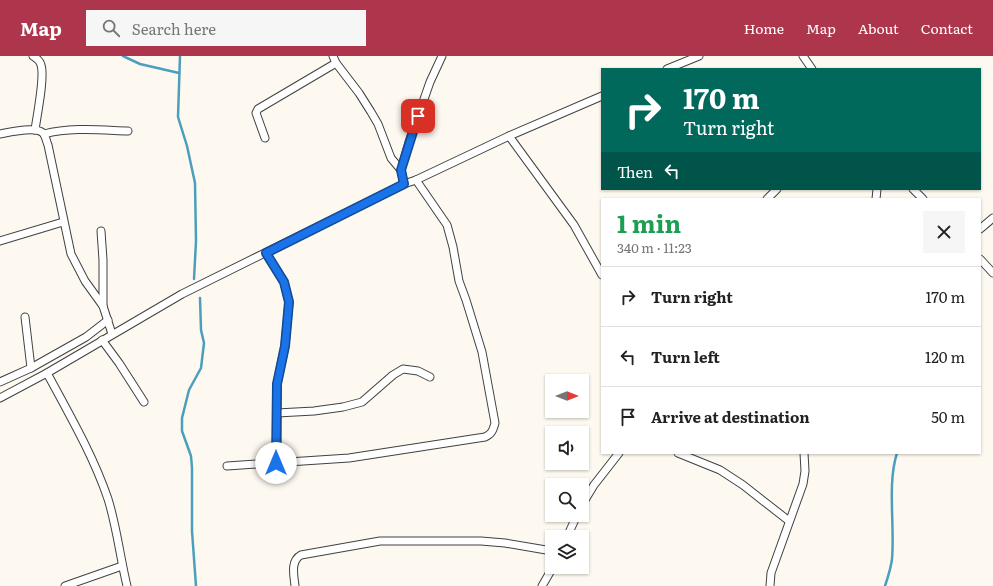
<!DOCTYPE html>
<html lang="en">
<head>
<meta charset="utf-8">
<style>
  body { margin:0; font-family:Literata,serif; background:#f6f6f6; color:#222; height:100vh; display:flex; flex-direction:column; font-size:15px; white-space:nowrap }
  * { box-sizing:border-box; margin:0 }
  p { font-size:13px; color:#767676 }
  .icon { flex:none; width:22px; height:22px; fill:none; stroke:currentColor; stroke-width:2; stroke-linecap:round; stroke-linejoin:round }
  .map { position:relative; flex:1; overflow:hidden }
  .details { position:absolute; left:601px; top:142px; width:380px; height:256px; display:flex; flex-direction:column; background:#fff; border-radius:0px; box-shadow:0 1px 3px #0004 }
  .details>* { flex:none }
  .hud { position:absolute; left:601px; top:12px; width:380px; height:122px; border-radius:0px; box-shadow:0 1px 3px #0004; background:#00695c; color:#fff; overflow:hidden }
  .needle { width:26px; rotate:90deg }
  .controls { position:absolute; left:545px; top:318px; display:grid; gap:8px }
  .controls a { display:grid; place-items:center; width:44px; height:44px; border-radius:0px; background:#fff; box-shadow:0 1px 3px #0004; font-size:20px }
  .pin { position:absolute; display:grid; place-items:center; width:34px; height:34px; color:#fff; margin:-17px; border-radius:8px; box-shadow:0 2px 6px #0006 }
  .me { position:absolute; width:44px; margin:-22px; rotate:0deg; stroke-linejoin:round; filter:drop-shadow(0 0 3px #0008) }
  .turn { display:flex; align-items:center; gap:14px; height:84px; padding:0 16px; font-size:18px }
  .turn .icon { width:52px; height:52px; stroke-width:2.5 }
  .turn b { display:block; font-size:28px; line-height:34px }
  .then { display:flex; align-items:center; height:38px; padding:0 16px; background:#0003; gap:8px; font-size:15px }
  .round { display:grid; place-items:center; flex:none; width:42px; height:42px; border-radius:0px; background:#f6f6f6 }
  .summary { display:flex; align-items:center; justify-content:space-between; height:68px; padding:0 16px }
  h1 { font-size:24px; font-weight:700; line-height:30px; color:#1e9e55 }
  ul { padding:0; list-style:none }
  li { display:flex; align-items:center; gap:12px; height:60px; padding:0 16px; border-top:1px solid #e0e0e0 }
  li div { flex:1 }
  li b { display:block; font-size:15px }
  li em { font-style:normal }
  header { display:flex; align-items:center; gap:24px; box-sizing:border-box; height:56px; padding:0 20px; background:#ad364d; color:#fff }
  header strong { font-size:19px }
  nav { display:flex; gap:22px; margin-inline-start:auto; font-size:14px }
  .search { width:280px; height:36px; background:#f6f6f6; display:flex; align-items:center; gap:10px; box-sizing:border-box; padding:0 14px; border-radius:0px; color:#767676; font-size:15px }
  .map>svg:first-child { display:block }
</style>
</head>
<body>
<header>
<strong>Map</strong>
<div class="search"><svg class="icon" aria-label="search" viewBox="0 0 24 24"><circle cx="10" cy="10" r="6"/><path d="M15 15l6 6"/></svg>Search here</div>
<nav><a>Home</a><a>Map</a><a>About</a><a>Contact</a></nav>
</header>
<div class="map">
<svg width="993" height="530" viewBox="0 0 993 530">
  <rect width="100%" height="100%" fill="#fdf9f0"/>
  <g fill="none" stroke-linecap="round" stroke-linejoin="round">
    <g stroke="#4b9fbd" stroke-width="2.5">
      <polyline points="123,0 140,8 179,17"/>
      <polyline points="180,0 178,61 187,90 195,127 196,185 194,223"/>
      <polyline points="196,530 192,475 192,412 191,400 182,375 182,362 189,334 201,312 204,287 201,274 200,242"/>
      <path d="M 885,530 C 888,521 891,512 892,503 C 895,470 887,428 897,397"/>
    </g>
    <g stroke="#414141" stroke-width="9">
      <g id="street">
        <path d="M 33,0 C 36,2 40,4 41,9 C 45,21 37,59 35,74"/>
        <polyline points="333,0 336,7 359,37 371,56 378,68 391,102 401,114"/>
        <polyline points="803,0 812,13"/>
        <polyline points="667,13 699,0"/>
        <path d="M 0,78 C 10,76 36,70 43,77 C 46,80 46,85 48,89 L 71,198 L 85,225 L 103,250 L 112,278"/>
        <path d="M 44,78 C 71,71 100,74 128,75"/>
        <polyline points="509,80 574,169 602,219"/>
        <polyline points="265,82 256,57 258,53 336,7"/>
        <polyline points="404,128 401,114 409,86 430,26 442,0"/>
        <polyline points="913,133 923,143"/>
        <polyline points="767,143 777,133"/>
        <polyline points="876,143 877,133"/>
        <polyline points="980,173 993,162"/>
        <polyline points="101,175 103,204 103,250"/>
        <polyline points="0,185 63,166"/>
        <polyline points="266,197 284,226 289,246 285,290 277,328 277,407"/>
        <polyline points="980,203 993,217"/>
        <polyline points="25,261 31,312"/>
        <polyline points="102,284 119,307 144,346"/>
        <path d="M 47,317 C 69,358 93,399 108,443 C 117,472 120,501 127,530"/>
        <polyline points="0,326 31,312 86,281 108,264"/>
        <polyline points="0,342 47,317 182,238 404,128 416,124 509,80 602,40"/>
        <polyline points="277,357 314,355 343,351 362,346 393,319 403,313 418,315 430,321"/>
        <polyline points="678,397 720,414 743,429 789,465"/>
        <path d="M 227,410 L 349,402 L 485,381 C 492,378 493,374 495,367 L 482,296 L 466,244 L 459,225 L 453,191 L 447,169 L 416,124"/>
        <polyline points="582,449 594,429 619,397"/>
        <polyline points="567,481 577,459"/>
        <polyline points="65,530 122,510"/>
        <path d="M 295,530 C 294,520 290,505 301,499 L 380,485 L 481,485 L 505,487 L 552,495"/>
        <polyline points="542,530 553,511"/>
        <polyline points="770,530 771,517 803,428 805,415 804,397"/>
      </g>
    </g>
    <use href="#street" stroke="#fff" stroke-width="7"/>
  </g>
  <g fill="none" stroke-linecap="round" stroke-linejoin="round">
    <g stroke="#114b97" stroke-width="10">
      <polyline id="route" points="276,407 277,328 285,290 289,246 284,226 266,197 404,128 401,114 418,60"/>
    </g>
    <use href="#route" stroke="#1a73e8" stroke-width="7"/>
  </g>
</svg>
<div class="controls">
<a><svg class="needle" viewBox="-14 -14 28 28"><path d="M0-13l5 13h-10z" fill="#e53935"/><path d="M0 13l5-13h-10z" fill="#767676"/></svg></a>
<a><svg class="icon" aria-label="sound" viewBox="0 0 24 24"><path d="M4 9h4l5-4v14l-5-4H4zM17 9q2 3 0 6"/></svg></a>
<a><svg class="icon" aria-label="search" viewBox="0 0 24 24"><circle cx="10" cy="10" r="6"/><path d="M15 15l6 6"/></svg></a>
<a><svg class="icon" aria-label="layers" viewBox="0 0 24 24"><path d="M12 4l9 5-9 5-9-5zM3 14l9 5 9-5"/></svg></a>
</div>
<div class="pin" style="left:418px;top:60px;background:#d93025"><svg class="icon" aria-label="arrive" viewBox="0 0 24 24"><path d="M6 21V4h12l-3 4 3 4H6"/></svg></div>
<svg class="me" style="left:276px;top:407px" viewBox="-20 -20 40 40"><circle r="19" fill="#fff"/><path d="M0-13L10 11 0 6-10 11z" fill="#1a73e8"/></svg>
<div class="hud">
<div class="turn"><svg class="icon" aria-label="right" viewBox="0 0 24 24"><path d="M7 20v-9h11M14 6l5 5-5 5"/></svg><div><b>170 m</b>Turn right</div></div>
<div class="then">Then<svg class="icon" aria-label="left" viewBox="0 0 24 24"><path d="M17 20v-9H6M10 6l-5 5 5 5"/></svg></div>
</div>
<section class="details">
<div class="summary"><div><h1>1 min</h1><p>340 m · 11:23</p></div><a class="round"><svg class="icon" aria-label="close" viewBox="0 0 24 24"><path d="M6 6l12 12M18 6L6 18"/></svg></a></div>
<ul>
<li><svg class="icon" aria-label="right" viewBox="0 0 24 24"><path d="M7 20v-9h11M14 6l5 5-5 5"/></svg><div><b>Turn right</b></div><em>170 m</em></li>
<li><svg class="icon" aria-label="left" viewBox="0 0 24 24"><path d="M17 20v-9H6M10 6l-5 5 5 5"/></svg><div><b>Turn left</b></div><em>120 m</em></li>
<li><svg class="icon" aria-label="arrive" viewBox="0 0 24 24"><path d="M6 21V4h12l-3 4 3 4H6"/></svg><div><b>Arrive at destination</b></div><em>50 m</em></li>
</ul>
</section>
</div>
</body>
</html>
